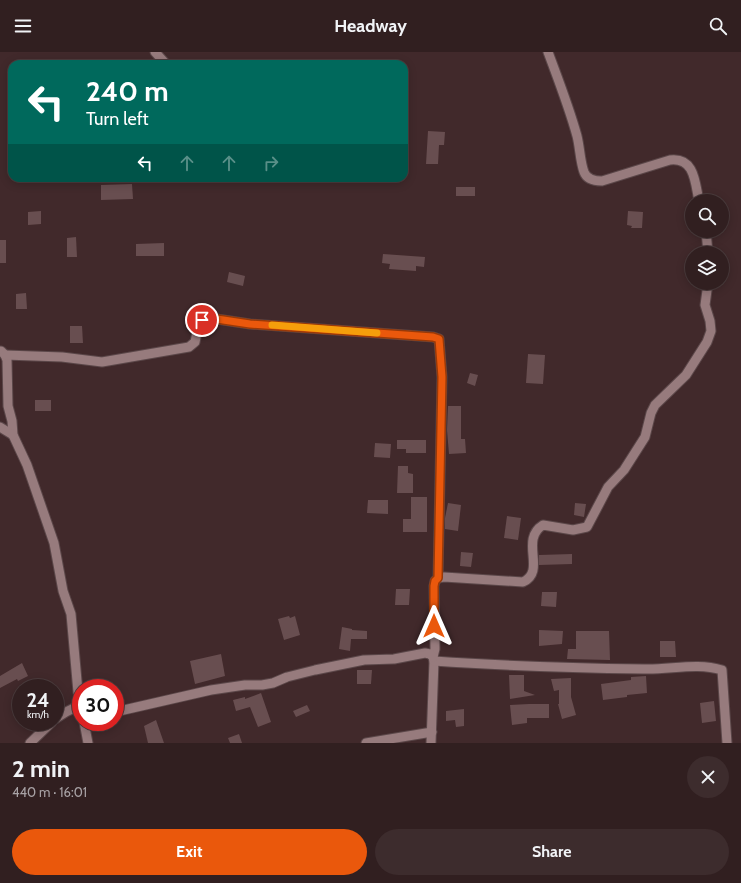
<!DOCTYPE html>
<html lang="en">
<head>
<meta charset="utf-8">
<style>
  body { margin:0; font-family:Cabin,sans-serif; background:#3d2c2d; color:#f1f3f6; height:100vh; display:flex; flex-direction:column; font-size:15px; white-space:nowrap }
  * { box-sizing:border-box; margin:0 }
  p { font-size:13px; color:#a8a2a5 }
  .icon { flex:none; width:22px; height:22px; fill:none; stroke:currentColor; stroke-width:2; stroke-linecap:round; stroke-linejoin:round }
  .map { position:relative; height:691px; overflow:hidden }
  .panel { display:flex; flex-direction:column; background:#311f20; flex:1 }
  .panel>* { flex:none }
  .guide { position:absolute; left:8px; top:8px; width:400px; height:122px; border-radius:12px; box-shadow:0 2px 10px #0003,0 0 0 1px #4c3d3e; background:#00695c; color:#fff; overflow:hidden }
  .controls { position:absolute; left:685px; top:142px; display:grid; gap:8px }
  .controls a { display:grid; place-items:center; width:44px; height:44px; border-radius:50%; background:#311f20; box-shadow:0 2px 10px #0003,0 0 0 1px #4c3d3e; font-size:20px }
  .speed { position:absolute; left:12px; top:627px; display:flex; gap:8px; font-size:20px; font-weight:700; text-align:center }
  .speed>* { display:grid; place-content:center; width:52px; height:52px; border-radius:50%; background:#311f20; box-shadow:0 2px 10px #0003,0 0 0 1px #4c3d3e; line-height:1 }
  .speed small { font-size:10px; font-weight:400 }
  .speed .limit { border:6px solid #d22; background:#fff; color:#111 }
  .pin { position:absolute; display:grid; place-items:center; width:34px; height:34px; color:#fff; margin:-17px; border:2px solid #fff; border-radius:50%; box-shadow:0 1px 4px #0007 }
  .me { position:absolute; width:44px; margin:-22px; rotate:0deg; stroke-linejoin:round; filter:drop-shadow(0 0 3px #0008) }
  .turn { display:flex; align-items:center; gap:14px; height:84px; padding:0 12px; font-size:18px }
  .turn .icon { width:52px; height:52px; stroke-width:2.5 }
  .turn b { display:block; font-size:28px; line-height:34px }
  .lanes { display:flex; align-items:center; height:38px; padding:0 12px; background:#0003; justify-content:center; gap:20px; direction:ltr }
  .lanes .off { opacity:.35 }
  .round { display:grid; place-items:center; flex:none; width:42px; height:42px; border-radius:21px; background:#3d2c2d }
  .headline { display:flex; align-items:center; justify-content:space-between; height:68px; padding:0 12px }
  h1 { font-size:24px; font-weight:700; line-height:30px }
  .button { display:flex; gap:8px; margin-top:auto; padding:8px 12px }
  .button a { flex:1; height:46px; border-radius:24px; background:#ea580c; color:#fff; font-size:16px; font-weight:700; line-height:46px; text-align:center }
  .button a+a { background:#3d2c2d; color:#f1f3f6 }
  header { display:flex; justify-content:space-between; align-items:center; height:52px; padding:0 12px; background:#311f20; font-size:18px; font-weight:700 }
  .map>svg:first-child { display:block }
</style>
</head>
<body>
<header><svg class="icon" aria-label="menu" viewBox="0 0 24 24"><path d="M4 6h16M4 12h16M4 18h16"/></svg>Headway<svg class="icon" aria-label="search" viewBox="0 0 24 24"><circle cx="10" cy="10" r="6"/><path d="M15 15l6 6"/></svg></header>
<div class="map">
<svg width="741" height="691" viewBox="0 0 741 691">
  <rect width="100%" height="100%" fill="#41292b"/>
  <g fill="#684e50">
    <polygon points="428,79 445,80 444,93 439,93 438,112 426,112"/>
    <polygon points="132,132 133,147 101,148 101,133"/>
    <rect x="456" y="135" width="19" height="9"/>
    <polygon points="41,159 41,172 28,173 28,160"/>
    <polygon points="628,159 643,160 642,176 631,176 632,174 627,173"/>
    <polygon points="76,185 77,205 67,205 67,186"/>
    <rect x="0" y="188" width="6" height="23"/>
    <polygon points="164,191 164,204 136,204 136,192"/>
    <polygon points="383,202 425,205 424,215 416,214 416,219 389,217 390,212 382,211"/>
    <polygon points="229,220 245,224 243,234 227,230"/>
    <polygon points="26,241 27,257 16,257 16,242"/>
    <polygon points="70,274 82,274 83,291 70,291"/>
    <polygon points="528,302 545,303 543,332 526,331"/>
    <polygon points="470,321 478,323 475,334 467,331"/>
    <rect x="35" y="348" width="16" height="11"/>
    <polygon points="448,354 461,354 461,387 465,387 466,401 449,402 447,378"/>
    <polygon points="397,388 426,388 426,401 406,401 406,397 397,397"/>
    <polygon points="375,391 391,392 390,406 374,405"/>
    <polygon points="398,414 408,414 408,421 413,422 413,441 397,441"/>
    <polygon points="411,445 427,445 427,480 403,480 403,467 411,467"/>
    <polygon points="368,448 388,448 388,462 367,461"/>
    <polygon points="448,451 461,453 458,479 445,477 445,466"/>
    <polygon points="575,451 586,452 584,465 574,463"/>
    <polygon points="507,464 521,466 518,488 504,486"/>
    <polygon points="461,500 473,501 471,515 460,514"/>
    <polygon points="572,502 572,512 539,513 539,503"/>
    <polygon points="396,537 410,537 409,553 395,553"/>
    <polygon points="542,540 557,540 556,555 541,554"/>
    <polygon points="289,564 290,566 295,564 300,583 284,588 278,567"/>
    <polygon points="342,575 352,577 352,578 367,579 367,587 351,587 350,599 339,597"/>
    <polygon points="539,578 563,579 562,592 539,594"/>
    <polygon points="576,579 609,579 610,608 567,607 568,597 576,597"/>
    <polygon points="660,589 675,589 676,605 660,605"/>
    <polygon points="221,602 225,624 195,632 190,609"/>
    <polygon points="22,611 28,624 18,629 17,627 0,636 0,624"/>
    <polygon points="357,618 372,618 371,632 357,632"/>
    <polygon points="509,623 524,623 524,639 535,643 510,647"/>
    <polygon points="646,624 647,641 627,643 627,645 603,648 601,632 631,628 631,625"/>
    <polygon points="571,626 571,645 576,663 562,667 558,652 559,652 559,638 554,639 551,627"/>
    <polygon points="62,641 63,655 55,656 55,642"/>
    <polygon points="261,641 271,670 258,675 250,655 236,659 233,648 245,645 245,647"/>
    <polygon points="714,649 716,669 702,671 700,651"/>
    <polygon points="529,652 549,652 549,666 527,666 527,671 512,673 510,653"/>
    <polygon points="307,653 310,659 296,665 293,659"/>
    <polygon points="464,657 464,674 456,675 455,668 446,669 446,659"/>
    <polygon points="156,668 164,691 148,691 144,674"/>
    <polygon points="239,682 242,691 230,691 228,686"/>
  </g>
  <g fill="none" stroke-linecap="round" stroke-linejoin="round">
    <g stroke="#5b4749" stroke-width="11">
      <g id="street">
        <polyline points="155,0 166,12"/>
        <path d="M 548,0 C 558,27 569,55 577,84 C 580,96 580,109 584,120 C 587,128 595,129 602,129 L 670,108 C 695,105 695,131 699,149"/>
        <polyline points="706,179 708,201"/>
        <polyline points="1,299 5,303 7,308 8,354 12,369 13,383 27,413 54,491 63,539 71,562 78,640 81,658"/>
        <polyline points="5,303 62,305 102,310 189,295 195,290 199,271 202,268 210,266 250,272 433,285 439,287 442,325 438,526 435,529 434,534 435,597 433,605 434,609 431,691"/>
        <polyline points="0,375 13,383"/>
        <path d="M 438,526 L 444,525 L 523,530 C 547,519 519,488 543,473 L 573,478 L 587,475 L 608,435 L 624,418 L 645,385 L 651,361 L 655,353 L 686,323 L 707,290 L 711,279 L 710,269 L 705,253 L 708,231"/>
        <path d="M 434,609 C 504,614 574,616 644,617 C 670,618 697,610 722,618 L 727,691"/>
        <polyline points="115,660 211,638 245,633 262,633 273,631 287,625 315,618 364,608 394,607 425,601 430,602 433,605"/>
        <polyline points="55,667 66,660 80,653"/>
        <polyline points="84,670 88,691"/>
        <polyline points="30,691 52,670"/>
        <polyline points="366,691 432,680"/>
      </g>
    </g>
    <use href="#street" stroke="#977b7d" stroke-width="9"/>
  </g>
  <g fill="none" stroke-linecap="round" stroke-linejoin="round">
    <g stroke="#983908" stroke-width="10">
      <polyline id="route" points="202,268 210,266 250,272 433,285 439,287 442,325 438,526 435,529 434,534 434,574"/>
    </g>
    <use href="#route" stroke="#ea580c" stroke-width="7"/>
    <polyline stroke="#f59e0b" stroke-width="7" points="272,273 377,281"/>
  </g>
</svg>
<div class="controls">
<a><svg class="icon" aria-label="search" viewBox="0 0 24 24"><circle cx="10" cy="10" r="6"/><path d="M15 15l6 6"/></svg></a>
<a><svg class="icon" aria-label="layers" viewBox="0 0 24 24"><path d="M12 4l9 5-9 5-9-5zM3 14l9 5 9-5"/></svg></a>
</div>
<div class="speed"><div>24<small>km/h</small></div><div class="limit">30</div></div>
<div class="pin" style="left:202px;top:268px;background:#d93025"><svg class="icon" aria-label="arrive" viewBox="0 0 24 24"><path d="M6 21V4h12l-3 4 3 4H6"/></svg></div>
<svg class="me" style="left:434px;top:574px" viewBox="-20 -20 40 40"><path d="M0-17L14 15 0 8-14 15z" fill="#ea580c" stroke="#fff" stroke-width="4"/></svg>
<div class="guide">
<div class="turn"><svg class="icon" aria-label="left" viewBox="0 0 24 24"><path d="M17 20v-9H6M10 6l-5 5 5 5"/></svg><div><b>240 m</b>Turn left</div></div>
<div class="lanes"><svg class="icon" aria-label="left" viewBox="0 0 24 24"><path d="M17 20v-9H6M10 6l-5 5 5 5"/></svg><svg class="icon off" aria-label="ahead" viewBox="0 0 24 24"><path d="M12 20V5M6 11l6-6 6 6"/></svg><svg class="icon off" aria-label="ahead" viewBox="0 0 24 24"><path d="M12 20V5M6 11l6-6 6 6"/></svg><svg class="icon off" aria-label="right" viewBox="0 0 24 24"><path d="M7 20v-9h11M14 6l5 5-5 5"/></svg></div>
</div>
</div>
<section class="panel">
<div class="headline"><div><h1>2 min</h1><p>440 m · 16:01</p></div><a class="round"><svg class="icon" aria-label="close" viewBox="0 0 24 24"><path d="M6 6l12 12M18 6L6 18"/></svg></a></div>
<div class="button"><a>Exit</a><a>Share</a></div>
</section>
</body>
</html>
